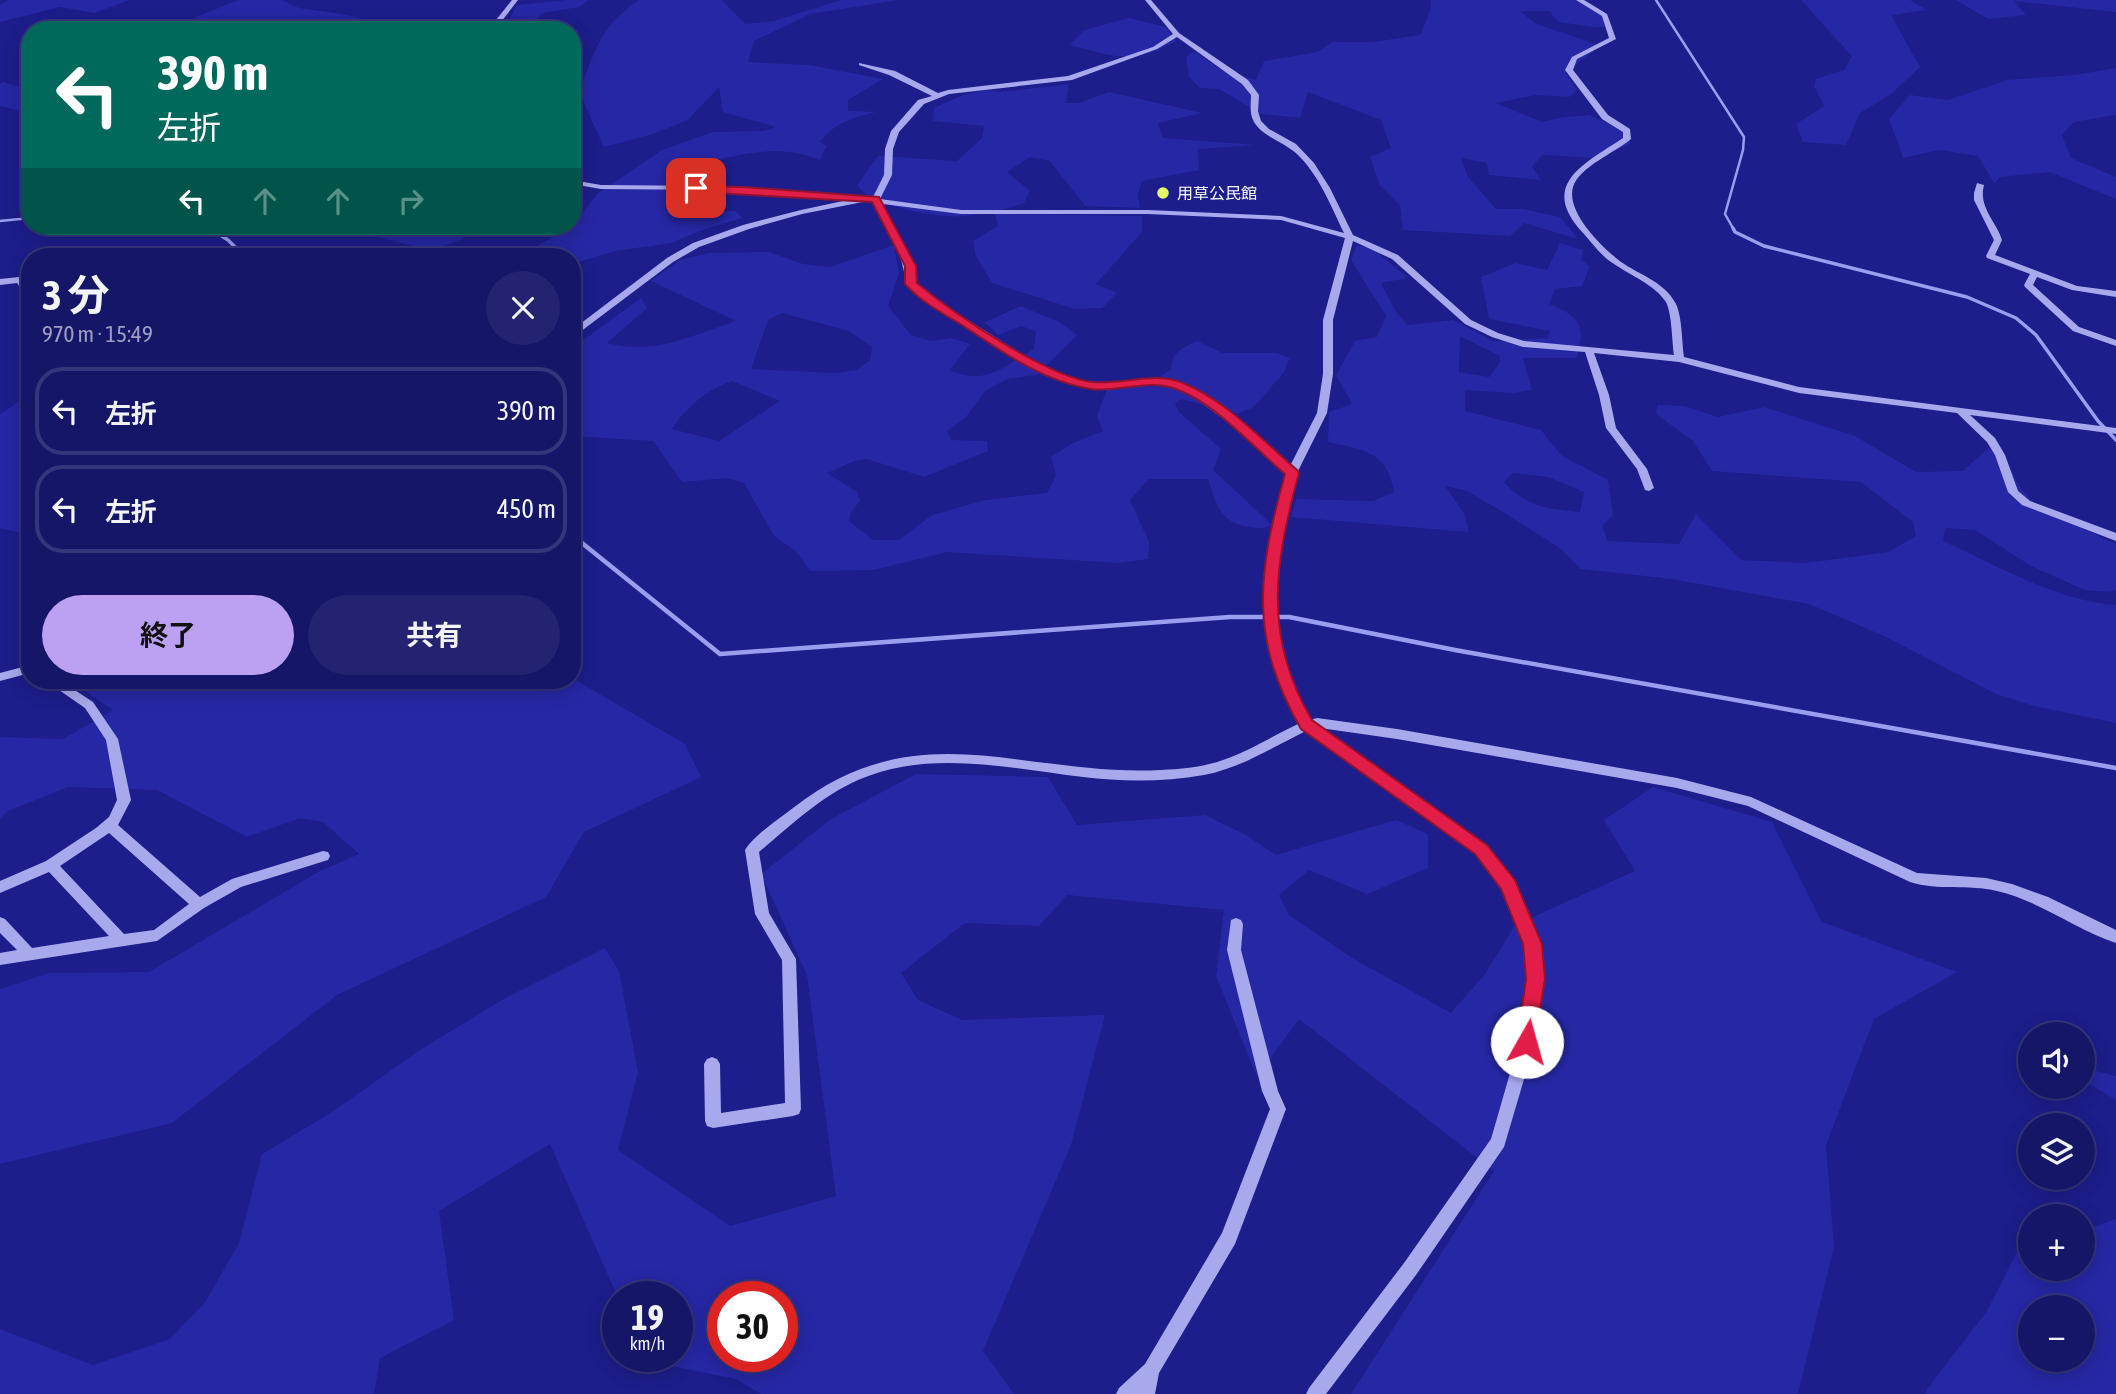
<!DOCTYPE html>
<html lang="ja">
<head>
<meta charset="utf-8">
<style>
  body { margin:0; font-family:"Asap Condensed","Noto Sans JP",sans-serif; background:#232371; color:#f1f3f6; height:100vh; display:flex; flex-direction:column; font-size:26px; white-space:nowrap }
  * { box-sizing:border-box; margin:0 }
  p { font-size:23px; color:#9e9fc0 }
  .icon { flex:none; width:38px; height:38px; fill:none; stroke:currentColor; stroke-width:2; stroke-linecap:round; stroke-linejoin:round }
  .map { position:relative; flex:1; overflow:hidden }
  .panel { position:absolute; left:21px; top:248px; width:560px; height:441px; display:flex; flex-direction:column; background:#161668; border-radius:28px; box-shadow:0 4px 18px #0003,0 0 0 2px #35357c }
  .panel>* { flex:none }
  .top-card { position:absolute; left:21px; top:21px; width:560px; height:214px; border-radius:28px; box-shadow:0 4px 18px #0003,0 0 0 2px #35357c; background:#00695c; color:#fff; overflow:hidden }
  .controls { position:absolute; left:2018px; top:1022px; display:grid; gap:14px }
  .controls a { display:grid; place-items:center; width:77px; height:77px; border-radius:50%; background:#161668; box-shadow:0 4px 18px #0003,0 0 0 2px #35357c; font-size:35px }
  .speed { position:absolute; left:602px; top:1281px; display:flex; gap:14px; font-size:35px; font-weight:700; text-align:center }
  .speed>* { display:grid; place-content:center; width:91px; height:91px; border-radius:50%; background:#161668; box-shadow:0 4px 18px #0003,0 0 0 2px #35357c; line-height:1 }
  .speed small { font-size:18px; font-weight:400 }
  .speed .limit { border:10px solid #d22; background:#fff; color:#111 }
  .pin { position:absolute; display:grid; place-items:center; width:60px; height:60px; color:#fff; margin:-30px; border-radius:14px; box-shadow:0 4px 10px #0006 }
  .me { position:absolute; width:77px; margin:-38px; rotate:7deg; stroke-linejoin:round; filter:drop-shadow(0 0 5px #0008) }
  .turn { display:flex; align-items:center; gap:24px; height:147px; padding:0 21px; font-size:32px }
  .turn .icon { width:91px; height:91px; stroke-width:2.5 }
  .turn b { display:block; font-size:49px; line-height:60px }
  .lanes { display:flex; align-items:center; height:66px; padding:0 21px; background:#0003; justify-content:center; gap:35px; direction:ltr }
  .lanes .off { opacity:.35 }
  .round { display:grid; place-items:center; flex:none; width:74px; height:74px; border-radius:37px; background:#232371 }
  .headline { display:flex; align-items:center; justify-content:space-between; height:119px; padding:0 21px }
  h1 { font-size:42px; font-weight:700; line-height:52px }
  .cta { display:flex; gap:14px; margin-top:auto; padding:14px 21px }
  .cta a { flex:1; height:80px; border-radius:42px; background:#bca0f2; color:#111; font-size:28px; font-weight:700; line-height:80px; text-align:center }
  .cta a+a { background:#232371; color:#f1f3f6 }
  ul { padding:0; list-style:none }
  li { display:flex; align-items:center; gap:21px; height:88px; margin:0 14px 10px; padding:0 7px; border:4px solid #35357c; border-radius:28px }
  li div { flex:1 }
  li b { display:block; font-size:26px }
  li em { font-style:normal }
  .map>svg:first-child { display:block }
</style>
</head>
<body>
<div class="map">
<svg width="2116" height="1394" viewBox="0 0 2116 1394">
  <rect width="100%" height="100%" fill="#1d1d8b"/>
  <g fill="#2627a4" fill-rule="evenodd">
    <polygon points="9,0 129,0 95,13 60,7 0,22 0,5"/>
    <polygon points="238,0 282,0 299,8 342,14 396,27 390,30 127,30 184,22"/>
    <polygon points="567,0 589,0 579,7 541,13 532,30 504,30 517,5"/>
    <path d="M 639,0 L 722,0 L 745,24 L 774,21 L 841,0 L 899,0 L 810,14 L 754,41 L 748,62 L 809,65 L 883,79 L 848,100 L 848,111 L 876,112 C 853,118 835,122 820,142 L 826,146 L 820,160 C 777,142 739,156 695,164 L 691,211 L 736,211 L 742,218 L 705,229 L 671,243 L 615,251 L 572,264 L 572,257 L 518,257 L 572,226 L 597,194 L 662,150 L 713,132 L 764,131 L 776,127 L 723,112 L 719,87 L 688,120 L 653,134 L 604,147 L 579,92 C 595,51 600,26 639,0 Z"/>
    <polygon points="1431,0 1578,0 1597,11 1614,27 1594,27 1558,22 1549,11 1520,11 1535,23 1600,46 1565,73 1577,90 1569,97 1536,95 1496,103 1542,122 1563,117 1589,115 1631,133 1630,144 1594,158 1543,155 1532,166 1541,180 1489,175 1487,163 1461,158 1468,177 1496,209 1523,209 1560,217 1578,239 1524,223 1510,236 1403,230 1400,205 1380,185 1370,157 1391,148 1381,120 1308,92 1300,118 1261,114 1219,89 1200,88 1189,77 1186,57 1194,51 1223,71 1256,80 1264,61 1317,52 1333,42 1373,42 1420,35 1430,11"/>
    <polygon points="1801,0 1910,0 1927,10 1891,15 1920,67 1891,94 1860,113 1846,145 1803,142 1796,124 1824,106 1814,86 1816,79 1844,70 1852,56"/>
    <polygon points="1956,0 2116,0 2116,12 2014,1 2026,15 1988,19"/>
    <path d="M 1129,18 L 1166,27 L 1176,41 C 1133,65 1116,57 1070,45 L 1084,30 Z"/>
    <polygon points="2116,68 2116,115 2074,122 2062,135 2071,158 2116,177 2116,199 2050,172 2000,177 1994,183 1978,156 1940,150 1903,158 1889,119 1910,95 1948,100 2007,80 2075,75"/>
    <polygon points="3,82 30,90 30,113 0,106 0,84"/>
    <path d="M 1069,84 L 1066,103 L 1079,103 L 1109,92 L 1202,113 L 1158,123 L 1163,138 L 1256,145 L 1198,149 L 1199,170 L 1142,181 L 1138,194 L 1140,208 L 1085,206 L 1050,161 L 1030,157 L 1007,172 L 1030,191 L 1024,203 C 1005,210 985,214 965,216 C 941,219 869,206 857,185 L 878,156 L 957,161 L 982,138 L 984,126 L 933,121 L 934,108 L 963,95 L 986,90 L 1000,92 Z"/>
    <polygon points="995,214 1142,216 1142,232 1096,284 1117,293 1102,308 1075,309 992,283 976,256 973,241 998,226"/>
    <path d="M 351,226 L 477,226 C 463,246 443,241 425,257 L 412,246 L 351,229 Z"/>
    <path d="M 1560,243 L 1583,250 L 1581,260 L 1590,266 L 1582,286 L 1555,289 L 1549,304 C 1578,315 1588,326 1576,358 L 1523,358 L 1532,390 L 1513,393 L 1465,390 L 1465,411 L 1541,430 L 1561,455 L 1608,480 L 1613,515 L 1602,526 L 1608,541 L 1679,544 L 1696,514 L 1741,560 L 1806,563 L 1888,552 L 1916,536 L 1913,522 L 1861,482 L 1712,471 L 1693,441 L 1656,414 L 1657,405 L 1684,406 L 1718,417 L 1764,407 L 1855,436 L 1916,472 L 1963,471 L 1986,450 L 2001,446 L 2017,483 L 2035,506 L 2116,544 L 2116,590 L 2108,592 L 2085,590 L 2031,566 L 1975,530 L 1945,528 L 1943,541 C 1997,565 2056,601 2116,605 L 2116,723 L 2034,706 L 1996,694 L 1884,636 L 1809,604 L 1672,579 L 1581,569 L 1558,547 L 1503,512 L 1467,491 L 1445,486 L 1464,513 L 1469,532 L 1291,517 L 1296,499 L 1373,501 L 1394,492 C 1387,451 1364,450 1328,442 L 1329,412 L 1352,404 L 1336,375 L 1355,341 L 1377,337 L 1386,316 L 1351,260 L 1357,245 L 1373,249 L 1408,278 L 1381,283 L 1396,312 L 1407,325 L 1453,320 L 1493,341 L 1547,338 L 1550,331 L 1489,319 L 1481,277 L 1516,263 L 1547,270 ZM 1460,336 L 1500,356 L 1500,362 L 1489,377 L 1459,372 ZM 1513,473 L 1548,477 L 1584,492 L 1580,512 C 1548,509 1526,507 1504,482 Z"/>
    <path d="M 894,245 L 899,274 L 888,306 L 911,335 L 930,341 L 951,338 L 970,344 L 950,370 C 986,386 1002,367 1034,349 L 1036,331 L 1021,326 L 998,335 L 985,322 L 1021,306 L 1059,322 L 1077,335 L 1037,375 L 1007,379 L 985,391 L 966,417 L 947,431 L 951,440 L 987,441 L 988,451 L 924,477 L 867,459 L 855,461 L 827,473 L 857,492 L 860,501 L 851,512 L 849,521 L 873,540 L 899,540 L 932,515 L 985,500 L 1047,493 L 1056,475 L 1051,457 L 1073,443 L 1103,431 L 1097,416 L 1107,389 L 1150,384 L 1171,369 C 1171,352 1183,348 1197,341 L 1222,353 L 1277,353 L 1290,358 L 1284,372 L 1254,407 L 1237,414 L 1181,399 L 1175,404 L 1179,412 L 1221,449 L 1213,470 L 1272,525 C 1261,530 1256,528 1244,526 C 1219,521 1216,502 1208,479 L 1149,479 L 1130,500 L 1149,542 L 1148,559 L 1118,563 L 947,552 L 874,570 L 810,571 L 797,552 L 774,536 L 744,483 L 727,478 L 682,482 L 653,441 L 572,436 L 572,348 L 641,298 L 647,308 L 607,343 C 656,355 690,336 736,321 L 651,281 L 680,260 L 709,253 L 769,252 L 803,264 L 830,267 ZM 782,313 L 849,331 L 872,347 L 870,360 L 857,370 L 835,373 L 751,369 L 768,320 ZM 732,381 L 780,401 L 719,441 L 672,429 C 686,407 708,389 732,381 Z"/>
    <polygon points="30,395 30,535 0,528 0,414"/>
    <polygon points="572,678 685,744 701,777 584,832 546,897 337,995 172,1123 0,1164 0,989 49,973 149,972 320,871 359,854 323,822 300,818 247,837 157,790 68,787 8,811 0,819 0,737 63,739 113,710 70,681 572,681"/>
    <path d="M 916,774 L 1048,777 L 1077,825 L 1205,815 L 1246,835 L 1276,855 L 1396,820 L 1428,834 L 1428,868 L 1367,894 L 1309,870 L 1279,895 L 1289,915 L 1352,958 L 1451,1013 L 1485,974 L 1515,925 L 1635,871 L 1604,820 L 1653,787 L 1772,822 L 1822,922 L 1957,972 L 1874,1019 L 1826,1145 L 1834,1247 L 1798,1394 L 1351,1394 L 1494,1171 L 1299,1019 L 1257,1077 L 1216,976 L 1224,910 L 1067,895 L 1039,926 L 965,923 L 901,973 L 918,1000 L 962,1020 L 1105,1015 L 1071,1145 L 983,1351 L 1014,1394 L 761,1394 L 736,1379 L 646,1361 L 644,1356 L 677,1356 L 677,1297 L 618,1298 L 550,1144 L 439,1211 L 454,1320 L 380,1358 L 374,1394 L 0,1394 L 0,1329 L 93,1365 L 170,1339 L 206,1301 L 239,1243 L 262,1154 L 332,1112 L 423,1048 L 507,997 L 605,948 L 619,971 L 638,1072 L 618,1150 L 730,1226 L 836,1196 L 807,975 L 761,874 L 831,819 ZM 723,1297 L 782,1297 L 782,1356 L 723,1356 Z"/>
    <polygon points="2083,1068 2116,1076 2116,1100 2083,1080"/>
    <path d="M 2116,1219 L 2116,1394 L 1926,1394 L 1927,1389 L 1987,1311 L 2017,1252 L 2030,1248 L 2030,1269 L 2082,1269 L 2083,1231 ZM 2030,1307 L 2082,1307 L 2082,1360 L 2030,1360 Z"/>
  </g>
  <g fill="none" stroke-linecap="round" stroke-linejoin="round">
    <g stroke="#9b9dee" stroke-width="2.5">
      <polyline points="1656,0 1744,137 1743,150 1725,214 1734,230"/>
      <polyline points="0,221 30,218"/>
      <polyline points="206,226 212,230"/>
    </g>
    <g stroke="#9b9dee" stroke-width="3.5">
      <polyline points="209,228 228,240 245,257"/>
      <polyline points="1733,228 1735,232 1764,246 1967,297 2016,318 2036,335 2098,421 2116,440"/>
    </g>
    <polyline stroke="#9b9dee" stroke-width="4.5" points="572,535 720,654 1230,617 1289,617 1455,650 2116,768"/>
    <g fill="#a8a9ec" fill-rule="evenodd">
      <polygon points="512,0 518,0 495,30 488,30"/>
      <path d="M 1145,0 L 1151,0 L 1179,33 L 1248,80 L 1259,95 L 1258,111 L 1261,121 L 1269,129 L 1296,144 L 1314,163 L 1330,188 L 1353,235 L 1398,255 L 1471,320 L 1498,333 L 1524,341 L 1674,355 C 1672,342 1672,314 1666,302 C 1655,285 1630,275 1614,264 C 1602,257 1593,244 1584,234 C 1537,185 1584,164 1623,138 L 1623,132 L 1602,119 L 1565,70 L 1572,57 L 1609,38 L 1602,16 L 1576,0 L 1584,0 L 1607,14 L 1616,39 L 1577,59 L 1573,70 L 1608,115 L 1630,129 L 1631,139 C 1616,152 1579,167 1573,187 C 1566,211 1599,244 1616,258 C 1635,274 1664,280 1676,304 C 1682,316 1682,343 1684,357 L 1799,387 L 2116,428 L 2116,434 L 1970,415 L 1995,438 L 2005,455 L 2018,491 L 2030,501 L 2116,533 L 2116,541 L 2022,505 L 2008,492 L 1995,455 L 1987,442 L 1957,413 L 1799,393 L 1679,362 L 1594,353 L 1609,395 L 1616,428 L 1647,469 L 1654,488 L 1649,491 L 1645,490 L 1637,469 L 1606,428 L 1599,395 L 1585,352 L 1523,347 L 1492,337 L 1465,324 L 1392,259 L 1353,241 L 1333,320 L 1333,374 L 1327,413 L 1297,473 L 1279,540 L 1276,578 L 1279,642 L 1298,699 L 1310,720 L 1317,718 L 1397,729 L 1677,778 L 1751,797 L 1917,873 L 1986,878 L 2012,884 L 2048,897 L 2116,930 L 2116,943 C 2075,929 2040,901 1997,891 C 1968,884 1938,891 1910,882 L 1748,806 L 1677,788 L 1397,739 L 1320,728 L 1486,845 L 1516,885 L 1539,944 L 1542,979 L 1535,1042 L 1504,1147 L 1416,1275 L 1326,1394 L 1306,1394 L 1309,1388 L 1404,1263 L 1491,1139 L 1519,1042 L 1528,979 L 1525,944 L 1503,888 L 1476,853 L 1306,731 C 1273,747 1241,768 1204,775 C 1164,782 1123,782 1083,777 C 1008,768 929,749 858,780 C 820,797 790,826 759,852 L 769,913 L 796,959 L 801,1109 L 799,1114 L 793,1116 L 713,1128 L 707,1126 L 705,1121 L 704,1064 L 707,1059 L 712,1057 L 717,1059 L 720,1064 L 721,1113 L 785,1103 L 782,960 L 755,914 L 745,850 C 754,835 779,819 793,808 C 918,710 1023,777 1161,770 C 1181,769 1204,767 1223,760 C 1250,751 1274,735 1300,723 L 1286,699 L 1267,642 L 1264,578 L 1269,540 L 1287,474 L 1233,426 L 1188,393 L 1175,387 L 1157,384 L 1093,389 L 1062,382 L 1024,362 L 947,314 L 907,284 L 899,251 L 874,203 L 868,201 L 802,214 L 749,229 L 699,247 L 673,262 L 572,338 L 572,330 L 667,258 L 693,243 L 743,225 L 801,210 L 843,201 L 716,190 L 601,189 L 572,184 L 572,180 L 601,185 L 716,186 L 843,197 L 847,199 L 844,201 L 873,197 L 884,175 L 885,149 L 891,131 L 918,100 L 932,96 L 889,75 L 859,65 L 859,63 L 895,71 L 938,93 L 948,90 L 1068,76 L 1153,47 L 1173,34 ZM 1177,37 L 1242,84 L 1251,95 C 1251,104 1249,113 1254,122 C 1263,137 1284,142 1297,154 C 1319,175 1331,206 1344,233 L 1281,216 L 1148,210 L 961,210 L 880,199 L 892,175 L 893,149 L 899,132 L 924,104 L 949,94 L 1072,80 L 1157,49 ZM 883,204 L 961,214 L 1148,214 L 1281,220 L 1345,238 L 1323,320 L 1323,374 L 1317,413 L 1290,466 C 1259,438 1220,396 1180,383 C 1150,373 1121,387 1090,383 C 1055,378 1024,355 995,337 C 968,320 940,303 915,283 L 907,251 Z"/>
      <path d="M 1977,183 L 1984,185 C 1978,207 1996,221 2002,240 L 1995,255 L 2077,286 L 2116,291 L 2116,297 L 2072,290 L 2037,277 L 2033,285 L 2079,327 L 2116,340 L 2116,346 L 2073,331 L 2025,287 L 2024,285 L 2030,274 L 1987,258 L 1986,256 L 1994,240 L 1974,200 L 1974,193 Z"/>
      <polygon points="19,277 22,278 30,289 30,299 27,298 17,283 0,285 0,279"/>
      <polygon points="30,665 30,673 0,681 0,673"/>
      <path d="M 46,681 L 61,681 L 93,702 L 118,739 L 131,800 L 118,825 L 200,897 L 232,879 L 323,851 L 328,852 L 330,856 L 328,860 L 241,887 L 204,908 L 157,941 L 0,965 L 0,953 L 17,950 L 0,933 L 0,917 L 5,919 L 32,948 L 109,936 L 49,872 L 0,893 L 0,881 L 46,861 L 96,828 L 109,817 L 117,800 L 106,740 L 85,708 ZM 109,833 L 189,904 L 154,930 L 124,934 L 60,866 Z"/>
      <polygon points="1236,918 1241,920 1243,924 1241,950 1278,1091 1286,1109 1235,1244 1159,1373 1155,1394 1116,1394 1119,1388 1145,1364 1222,1233 1270,1109 1262,1091 1227,950 1231,920"/>
    </g>
  </g>
  <path fill="#e11d48" stroke="#92132f" stroke-width="2" d="M 692,186 L 744,187 L 879,197 L 916,266 L 917,283 C 953,313 1047,377 1093,382 C 1123,385 1154,371 1183,383 C 1226,400 1262,440 1297,470 L 1299,473 C 1275,563 1262,635 1312,720 L 1487,845 L 1515,880 L 1542,944 L 1545,979 L 1534,1048 L 1527,1050 L 1520,1048 L 1517,1042 L 1526,979 L 1523,944 L 1501,889 L 1475,854 L 1301,729 C 1248,637 1258,572 1285,474 C 1253,447 1215,403 1176,389 C 1148,378 1118,393 1091,389 C 1043,382 1001,351 962,325 C 942,313 921,302 905,284 L 905,266 L 872,202 L 696,192 L 692,191 Z"/>
  <circle fill="#e6fc66" stroke="#1d1d8b" stroke-width="2.5" cx="1163" cy="193" r="7"/>
  <g text-anchor="middle" stroke-width="7" stroke-linejoin="round" paint-order="stroke">
    <g font-size="16" fill="#fff" stroke="#1d1d8b" text-anchor="start">
      <text x="1177" y="199">用草公民館</text>
    </g>
  </g>
</svg>
<div class="controls">
<a><svg class="icon" aria-label="sound" viewBox="0 0 24 24"><path d="M4 9h4l5-4v14l-5-4H4zM17 9q2 3 0 6"/></svg></a>
<a><svg class="icon" aria-label="layers" viewBox="0 0 24 24"><path d="M12 4l9 5-9 5-9-5zM3 14l9 5 9-5"/></svg></a>
<a>+</a>
<a>−</a>
</div>
<div class="speed"><div>19<small>km/h</small></div><div class="limit">30</div></div>
<div class="pin" style="left:696px;top:188px;background:#d93025"><svg class="icon" aria-label="arrive" viewBox="0 0 24 24"><path d="M6 21V4h12l-3 4 3 4H6"/></svg></div>
<svg class="me" style="left:1527px;top:1042px" viewBox="-20 -20 40 40"><circle r="19" fill="#fff"/><path d="M0-13L10 11 0 6-10 11z" fill="#e11d48"/></svg>
<div class="top-card">
<div class="turn"><svg class="icon" aria-label="left" viewBox="0 0 24 24"><path d="M17 20v-9H6M10 6l-5 5 5 5"/></svg><div><b>390 m</b>左折</div></div>
<div class="lanes"><svg class="icon" aria-label="left" viewBox="0 0 24 24"><path d="M17 20v-9H6M10 6l-5 5 5 5"/></svg><svg class="icon off" aria-label="ahead" viewBox="0 0 24 24"><path d="M12 20V5M6 11l6-6 6 6"/></svg><svg class="icon off" aria-label="ahead" viewBox="0 0 24 24"><path d="M12 20V5M6 11l6-6 6 6"/></svg><svg class="icon off" aria-label="right" viewBox="0 0 24 24"><path d="M7 20v-9h11M14 6l5 5-5 5"/></svg></div>
</div>
<section class="panel">
<div class="headline"><div><h1>3 分</h1><p>970 m · 15:49</p></div><a class="round"><svg class="icon" aria-label="close" viewBox="0 0 24 24"><path d="M6 6l12 12M18 6L6 18"/></svg></a></div>
<ul>
<li><svg class="icon" aria-label="left" viewBox="0 0 24 24"><path d="M17 20v-9H6M10 6l-5 5 5 5"/></svg><div><b>左折</b></div><em>390 m</em></li>
<li><svg class="icon" aria-label="left" viewBox="0 0 24 24"><path d="M17 20v-9H6M10 6l-5 5 5 5"/></svg><div><b>左折</b></div><em>450 m</em></li>
</ul>
<div class="cta"><a>終了</a><a>共有</a></div>
</section>
</div>
</body>
</html>
